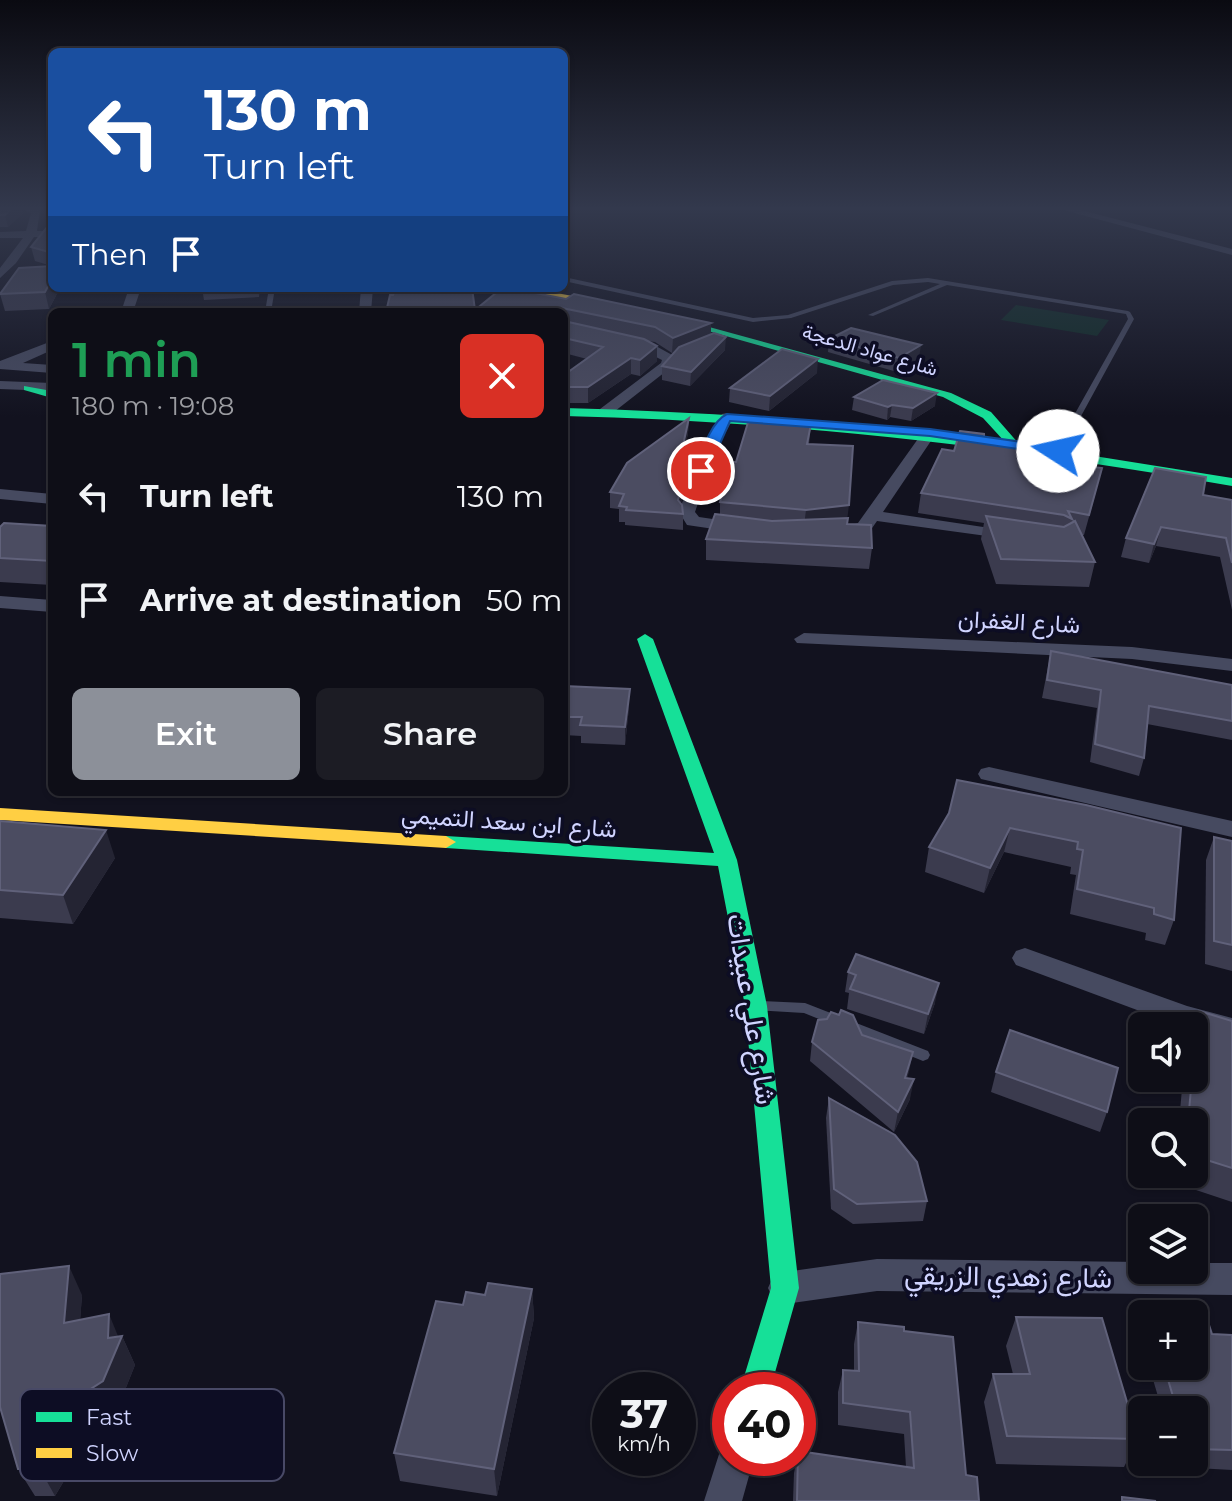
<!DOCTYPE html>
<html lang="en">
<head>
<meta charset="utf-8">
<style>
  body { margin:0; font-family:Montserrat,Vazirmatn,sans-serif; background:#1c1c24; color:#f1f3f6; height:100vh; display:flex; flex-direction:column; font-size:30px; white-space:nowrap }
  * { box-sizing:border-box; margin:0 }
  p { font-size:26px; color:#9b9ca1 }
  .icon { flex:none; width:44px; height:44px; fill:none; stroke:currentColor; stroke-width:2; stroke-linecap:round; stroke-linejoin:round }
  .map { position:relative; flex:1; overflow:hidden }
  .sheet { position:absolute; left:48px; top:308px; width:520px; height:488px; display:flex; flex-direction:column; background:#0e0e17; border-radius:12px; box-shadow:0 2px 6px #0004,0 0 0 2px #2e2e36 }
  .sheet>* { flex:none }
  .top-card { position:absolute; left:48px; top:48px; width:520px; height:244px; border-radius:12px; box-shadow:0 2px 6px #0004,0 0 0 2px #2e2e36; background:#1a4fa0; color:#fff; overflow:hidden }
  .controls { position:absolute; left:1128px; top:1012px; display:grid; gap:16px }
  .controls a { display:grid; place-items:center; width:80px; height:80px; border-radius:12px; background:#0e0e17; box-shadow:0 2px 6px #0004,0 0 0 2px #2e2e36; font-size:40px }
  .speed { position:absolute; left:592px; top:1372px; display:flex; gap:16px; font-size:40px; font-weight:700; text-align:center }
  .speed>* { display:grid; place-content:center; width:104px; height:104px; border-radius:50%; background:#0e0e17; box-shadow:0 2px 6px #0004,0 0 0 2px #2e2e36; line-height:1 }
  .speed small { font-size:20px; font-weight:400 }
  .speed .limit { border:12px solid #d22; background:#fff; color:#111 }
  .pin { position:absolute; display:grid; place-items:center; width:68px; height:68px; color:#fff; margin:-34px; border:4px solid #fff; border-radius:50%; box-shadow:0 2px 8px #0007 }
  .me { position:absolute; width:88px; margin:-44px; rotate:280deg; stroke-linejoin:round; filter:drop-shadow(0 0 6px #0008) }
  .turn { display:flex; align-items:center; gap:28px; height:168px; padding:0 24px; font-size:36px }
  .turn .icon { width:104px; height:104px; stroke-width:2.5 }
  .turn b { display:block; font-size:56px; line-height:68px }
  .then { display:flex; align-items:center; height:76px; padding:0 24px; background:#0003; gap:16px; font-size:30px }
  .round { display:grid; place-items:center; flex:none; width:84px; height:84px; border-radius:12px; background:#1c1c24 }
  .head { display:flex; align-items:center; justify-content:space-between; height:136px; padding:0 24px }
  h1 { font-size:48px; font-weight:600; line-height:60px; color:#1e9e55 }
  .cta { display:flex; gap:16px; margin-top:auto; padding:16px 24px }
  .cta a { flex:1; height:92px; border-radius:12px; background:#8c9099; color:#fff; font-size:32px; font-weight:600; line-height:92px; text-align:center }
  .cta a+a { background:#1c1c24; color:#f1f3f6 }
  ul { padding:0; list-style:none }
  li { display:flex; align-items:center; gap:24px; height:104px; padding:0 24px }
  li div { flex:1 }
  li b { display:block; font-size:30px }
  li em { font-style:normal }
  .map>svg:first-child { display:block }
</style>
</head>
<body>
<div class="map">
<svg width="1232" height="1501" viewBox="0 0 1232 1501">
  <rect width="100%" height="100%" fill="#12121f"/>
  <polygon fill="#0f2b26" points="1016,305 1109,320 1097,336 1001,320"/>
  <g fill="none" stroke-linecap="round" stroke-linejoin="round">
    <g fill="#464a60" fill-rule="evenodd">
      <polygon points="564,277 753,318 788,315 892,281 928,278 1128,311 1130,312 1134,319 1062,451 1058,453 1054,451 1128,319 1126,314 947,285 873,316 868,315 940,284 928,282 893,285 791,318 753,322 564,281"/>
      <polygon points="269,288 275,288 271,312 265,312"/>
      <polygon points="761,1001 805,1003 928,1051 930,1055 928,1059 923,1061 918,1059 804,1013 756,1010 754,1006 756,1002"/>
    </g>
    <g fill="#464a60" fill-rule="evenodd">
      <polygon points="18,207 40,209 37,231 52,231 52,237 34,237 16,263 0,278 0,268 23,238 0,238 0,232 26,231 31,213"/>
      <polygon points="1052,207 1069,207 1232,249 1232,255"/>
      <polygon points="129,288 141,288 133,312 121,312"/>
      <polygon points="361,288 373,288 371,312 359,312"/>
      <polygon points="630,339 654,345 674,356 674,365 610,415 600,415 600,409 661,363 662,360 644,351 625,346 624,343"/>
      <polygon points="52,341 52,350 23,363 52,365 52,373 0,369 0,361"/>
      <polygon points="0,381 52,383 52,391 0,389"/>
      <polygon points="727,413 734,417 716,450 695,512 699,517 747,524 750,528 747,532 741,533 687,525 679,512 700,450 722,414"/>
      <polygon points="930,428 937,432 883,512 1010,531 1019,536 1016,540 877,521 870,531 839,538 833,537 830,533 833,529 858,523 925,429"/>
      <polygon points="0,489 52,494 52,504 0,499"/>
      <polygon points="0,596 52,600 52,612 0,608"/>
      <polygon points="804,633 1132,647 1232,659 1232,671 1132,659 797,643 794,639"/>
      <polygon points="989,767 1232,821 1232,837 981,779 978,774 981,769"/>
      <polygon points="1025,948 1187,1006 1232,1018 1232,1040 1194,1029 1194,1026 1172,1023 1016,965 1012,958 1016,951"/>
      <polygon points="877,1259 1142,1262 1142,1270 1194,1270 1194,1263 1232,1263 1232,1295 877,1291 785,1304 773,1299 768,1288 773,1277 785,1272"/>
      <polygon points="730,1441 730,1458 754,1458 742,1501 704,1501 722,1445"/>
    </g>
    <g fill="#16e098" fill-rule="evenodd">
      <path d="M 669,316 L 951,393 L 991,412 L 1019,444 L 1232,478 L 1232,486 C 1010,447 789,421 564,416 L 564,408 C 712,412 859,422 1005,442 L 983,418 L 943,397 L 669,320 Z"/>
      <polygon points="24,386 52,391 52,398 24,390"/>
      <polygon points="645,634 653,639 737,860 767,1006 799,1288 770,1390 740,1390 771,1288 745,1006 718,866 446,848 436,842 446,836 714,853 637,639"/>
    </g>
    <g fill="#ffcf43" fill-rule="evenodd">
      <polygon points="508,288 530,288 615,304 610,307"/>
      <polygon points="0,808 446,836 456,842 446,848 0,820"/>
    </g>
  </g>
  <g fill="#3b3b4e">
    <polygon points="0,207 22,207 23,213 8,227 0,227"/>
    <polygon points="52,221 52,266 35,261 31,247"/>
    <polygon points="52,288 60,288 49,309 5,311 0,294"/>
    <polygon points="202,288 260,288 259,297 204,300"/>
    <polygon points="502,288 711,335 725,350 690,386 662,380 662,366 674,353 672,353 655,342 648,341 657,361 640,376 631,374 588,403 564,403 564,375 587,359 564,353 564,312 386,312 475,310"/>
    <polygon points="829,339 919,358 897,372 828,352"/>
    <polygon points="817,373 769,411 729,402 730,388"/>
    <polygon points="854,397 935,406 911,421 890,417 887,420 852,410"/>
    <polygon points="689,418 688,433 679,478 684,493 681,503 683,514 683,530 625,525 625,522 619,522 619,509 610,508 610,492"/>
    <polygon points="811,424 809,444 847,518 847,524 872,548 869,569 706,560 706,539 720,515 720,502 736,462"/>
    <polygon points="1031,446 1074,449 1071,464 1097,488 1084,535 1082,535 1095,562 1089,587 996,584 981,539 984,523 918,513 921,493 954,451"/>
    <polygon points="1203,495 1232,500 1232,610 1220,557 1156,546 1149,563 1121,557 1126,538"/>
    <polygon points="52,526 52,585 0,582 0,527"/>
    <polygon points="1051,651 1232,685 1232,740 1147,724 1144,758 1139,776 1090,762 1097,708 1042,698"/>
    <polygon points="564,686 629,707 625,745 581,743 581,736 564,735"/>
    <polygon points="1086,805 1174,920 1165,945 1145,940 1146,933 1070,914 1076,875 1070,874 1071,867 1004,852 984,893 925,872 929,847"/>
    <polygon points="0,821 115,858 73,924 0,918"/>
    <polygon points="1214,837 1232,841 1232,971 1205,964 1206,860"/>
    <polygon points="848,972 935,1003 924,1034 847,1009 849,993 845,992"/>
    <polygon points="1199,1011 1232,1021 1232,1202 1172,1182 1173,1174 1194,1174 1194,1122 1179,1122 1183,1078 1194,1078 1193,1026"/>
    <polygon points="862,1035 913,1052 907,1078 910,1099 894,1132 810,1061 812,1042"/>
    <polygon points="996,1072 1107,1112 1100,1132 991,1092"/>
    <polygon points="829,1098 927,1201 923,1221 853,1224 831,1209 826,1118"/>
    <polygon points="532,1289 534,1318 497,1496 400,1481 394,1453 485,1295"/>
    <polygon points="82,1295 80,1320 118,1337 122,1336 135,1365 117,1410 100,1420 55,1496 35,1496 18,1469"/>
    <polygon points="1016,1317 1138,1439 1124,1467 996,1464 984,1402 993,1374 1013,1374 1006,1346"/>
    <polygon points="858,1322 904,1331 966,1475 979,1501 793,1501 794,1473 797,1458 906,1467 904,1434 838,1425 838,1392 843,1370 854,1371 854,1344"/>
    <polygon points="1212,1334 1232,1335 1232,1470 1178,1467 1177,1462 1194,1462 1194,1410 1162,1410 1149,1366 1194,1366"/>
  </g>
  <g fill="#242433">
    <polygon points="13,207 22,207 23,213 8,227 5,215"/>
    <polygon points="52,279 52,288 60,288 49,309 45,292"/>
    <polygon points="711,323 711,338 672,353 673,338"/>
    <polygon points="726,337 725,350 690,386 691,372"/>
    <polygon points="921,345 919,358 897,372 899,358"/>
    <polygon points="657,346 657,361 640,376 640,360"/>
    <polygon points="631,358 631,374 588,403 588,387"/>
    <polygon points="818,359 817,373 769,411 770,396"/>
    <polygon points="937,393 935,406 911,421 913,408"/>
    <polygon points="892,405 890,417 887,420 888,407"/>
    <polygon points="689,418 688,433 676,493 676,477"/>
    <polygon points="684,478 684,493 677,515 678,500"/>
    <polygon points="849,505 847,521 804,526 806,510"/>
    <polygon points="1161,527 1156,546 1149,563 1154,544"/>
    <polygon points="630,689 629,707 625,745 625,727"/>
    <polygon points="1010,828 1004,852 984,893 990,868"/>
    <polygon points="106,830 115,858 73,924 63,895"/>
    <polygon points="939,983 935,1003 924,1034 928,1014"/>
    <polygon points="913,1052 909,1072 901,1098 905,1078"/>
    <polygon points="914,1079 910,1099 894,1132 898,1112"/>
    <polygon points="69,1266 82,1295 78,1352 64,1323"/>
    <polygon points="532,1289 534,1318 497,1496 494,1469"/>
    <polygon points="109,1314 120,1341 122,1336 135,1365 117,1410 100,1420 55,1496 40,1469 108,1338"/>
  </g>
  <g fill="#4b4c61" stroke="#60617a" stroke-width="2">
    <polygon points="0,207 13,207 5,215 0,215"/>
    <polygon points="52,221 52,253 31,247"/>
    <polygon points="52,266 52,279 45,292 0,294 19,268"/>
    <polygon points="396,288 472,288 475,310 502,288 509,288 566,299 574,294 711,323 673,338 655,327 562,308 562,312 386,312 390,295 393,295"/>
    <polygon points="564,321 644,339 657,346 640,360 631,358 588,387 564,387 564,375 603,347 564,338"/>
    <polygon points="851,328 921,345 899,358 829,339"/>
    <polygon points="714,333 726,337 691,372 662,366 679,347"/>
    <polygon points="782,349 818,359 770,396 730,388"/>
    <polygon points="883,380 937,393 913,408 892,405 888,407 854,397"/>
    <polygon points="689,418 676,477 684,478 678,500 682,505 683,514 626,510 627,507 619,506 624,494 610,492 627,463"/>
    <polygon points="749,419 811,424 807,444 853,446 849,505 806,510 720,502 732,462 736,462"/>
    <polygon points="960,431 984,434 984,440 1031,446 1033,443 1074,449 1069,464 1102,468 1089,515 1068,511 1072,519 1064,515 921,493 942,449 954,451"/>
    <polygon points="1155,468 1206,477 1203,495 1232,500 1232,563 1226,538 1161,527 1154,544 1126,538"/>
    <polygon points="715,514 772,521 848,518 847,524 871,525 872,548 706,539"/>
    <polygon points="986,516 1064,527 1075,521 1095,562 1001,559"/>
    <polygon points="4,523 52,526 52,561 0,558 0,527"/>
    <polygon points="1051,651 1232,685 1232,721 1149,706 1144,758 1095,744 1101,690 1047,680"/>
    <polygon points="564,686 630,689 625,727 580,725 582,717 564,717"/>
    <polygon points="957,780 1086,805 1181,828 1174,920 1154,914 1154,908 1077,889 1083,850 1077,849 1078,842 1010,828 990,868 929,847 949,813"/>
    <polygon points="0,821 106,830 63,895 0,890"/>
    <polygon points="1214,837 1232,841 1232,945 1214,941"/>
    <polygon points="856,954 939,983 928,1014 850,989 856,975 848,972"/>
    <polygon points="841,1010 853,1015 862,1035 913,1052 905,1078 914,1079 898,1112 812,1042 818,1020 827,1019 831,1012 839,1015"/>
    <polygon points="1199,1011 1232,1021 1232,1168 1194,1156 1194,1122 1188,1122 1192,1078 1194,1078 1194,1062"/>
    <polygon points="1010,1030 1118,1068 1107,1112 996,1072"/>
    <polygon points="829,1098 895,1135 917,1162 927,1201 857,1204 834,1189"/>
    <polygon points="69,1266 64,1323 109,1314 108,1338 122,1336 103,1381 86,1392 40,1469 18,1469 0,1407 0,1274"/>
    <polygon points="488,1283 532,1289 494,1469 394,1453 436,1301 463,1305 466,1292 485,1295"/>
    <polygon points="1016,1317 1102,1318 1138,1439 1007,1436 993,1374 1030,1374"/>
    <polygon points="858,1322 904,1327 904,1331 953,1337 966,1475 977,1477 979,1501 797,1501 798,1451 914,1468 910,1412 843,1403 843,1370 859,1371"/>
    <polygon points="1194,1324 1209,1325 1212,1334 1232,1335 1232,1450 1194,1449 1194,1410 1177,1410 1164,1366 1194,1366"/>
    <polygon points="1122,1497 1156,1501 1122,1501"/>
  </g>
  <linearGradient id="sky" x2="0" y2="1"><stop stop-color="#0a0a11"/><stop offset="0.5" stop-color="#33394d"/><stop offset="1" stop-color="#33394d" stop-opacity="0"/></linearGradient>
  <rect width="1232" height="417" fill="url(#sky)"/>
  <path fill="#1a73e8" stroke="#114b97" stroke-width="2" d="M 727,414 L 930,429 L 1058,447 L 1064,451 L 1058,455 L 930,436 L 730,421 L 708,471 L 697,474 L 695,471 C 701,454 710,422 727,414 Z"/>
  <g text-anchor="middle" stroke-width="7" stroke-linejoin="round" paint-order="stroke">
    <g font-size="20" fill="#d0d4ff" stroke="#0d0d24">
      <text transform="translate(870 350) rotate(16)" y="7">شارع عواد الدعجة</text>
    </g>
    <g font-size="24" fill="#d0d4ff" stroke="#0d0d24">
      <text transform="translate(1019 622) rotate(3)" y="8">شارع الغفران</text>
      <text transform="translate(509 822) rotate(4)" y="8">شارع ابن سعد التميمي</text>
    </g>
    <g font-size="28" fill="#d0d4ff" stroke="#0d0d24">
      <text transform="translate(752 1009) rotate(81)" y="10">شارع علي عبيدات</text>
      <text transform="translate(1008 1276) rotate(1)" y="10">شارع زهدي الزريقي</text>
    </g>
  </g>
  <rect x="20" y="1389" width="264" height="92" rx="12" fill="#0d0d24" stroke="#484966" stroke-width="2"/>
  <rect x="36" y="1412" width="36" height="10" fill="#16e098"/>
  <rect x="36" y="1448" width="36" height="10" fill="#ffcf43"/>
  <g font-size="22" fill="#d0d4ff">
    <text x="86" y="1425">Fast</text>
    <text x="86" y="1461">Slow</text>
  </g>
</svg>
<div class="controls">
<a><svg class="icon" aria-label="sound" viewBox="0 0 24 24"><path d="M4 9h4l5-4v14l-5-4H4zM17 9q2 3 0 6"/></svg></a>
<a><svg class="icon" aria-label="search" viewBox="0 0 24 24"><circle cx="10" cy="10" r="6"/><path d="M15 15l6 6"/></svg></a>
<a><svg class="icon" aria-label="layers" viewBox="0 0 24 24"><path d="M12 4l9 5-9 5-9-5zM3 14l9 5 9-5"/></svg></a>
<a>+</a>
<a>−</a>
</div>
<div class="speed"><div>37<small>km/h</small></div><div class="limit">40</div></div>
<div class="pin" style="left:701px;top:471px;background:#d93025"><svg class="icon" aria-label="arrive" viewBox="0 0 24 24"><path d="M6 21V4h12l-3 4 3 4H6"/></svg></div>
<svg class="me" style="left:1058px;top:451px" viewBox="-20 -20 40 40"><circle r="19" fill="#fff"/><path d="M0-13L10 11 0 6-10 11z" fill="#1a73e8"/></svg>
<div class="top-card">
<div class="turn"><svg class="icon" aria-label="left" viewBox="0 0 24 24"><path d="M17 20v-9H6M10 6l-5 5 5 5"/></svg><div><b>130 m</b>Turn left</div></div>
<div class="then">Then<svg class="icon" aria-label="arrive" viewBox="0 0 24 24"><path d="M6 21V4h12l-3 4 3 4H6"/></svg></div>
</div>
<section class="sheet">
<div class="head"><div><h1>1 min</h1><p>180 m · 19:08</p></div><a class="round" style="background:#d93025;color:#fff"><svg class="icon" aria-label="close" viewBox="0 0 24 24"><path d="M6 6l12 12M18 6L6 18"/></svg></a></div>
<ul>
<li><svg class="icon" aria-label="left" viewBox="0 0 24 24"><path d="M17 20v-9H6M10 6l-5 5 5 5"/></svg><div><b>Turn left</b></div><em>130 m</em></li>
<li><svg class="icon" aria-label="arrive" viewBox="0 0 24 24"><path d="M6 21V4h12l-3 4 3 4H6"/></svg><div><b>Arrive at destination</b></div><em>50 m</em></li>
</ul>
<div class="cta"><a>Exit</a><a>Share</a></div>
</section>
</div>
</body>
</html>
